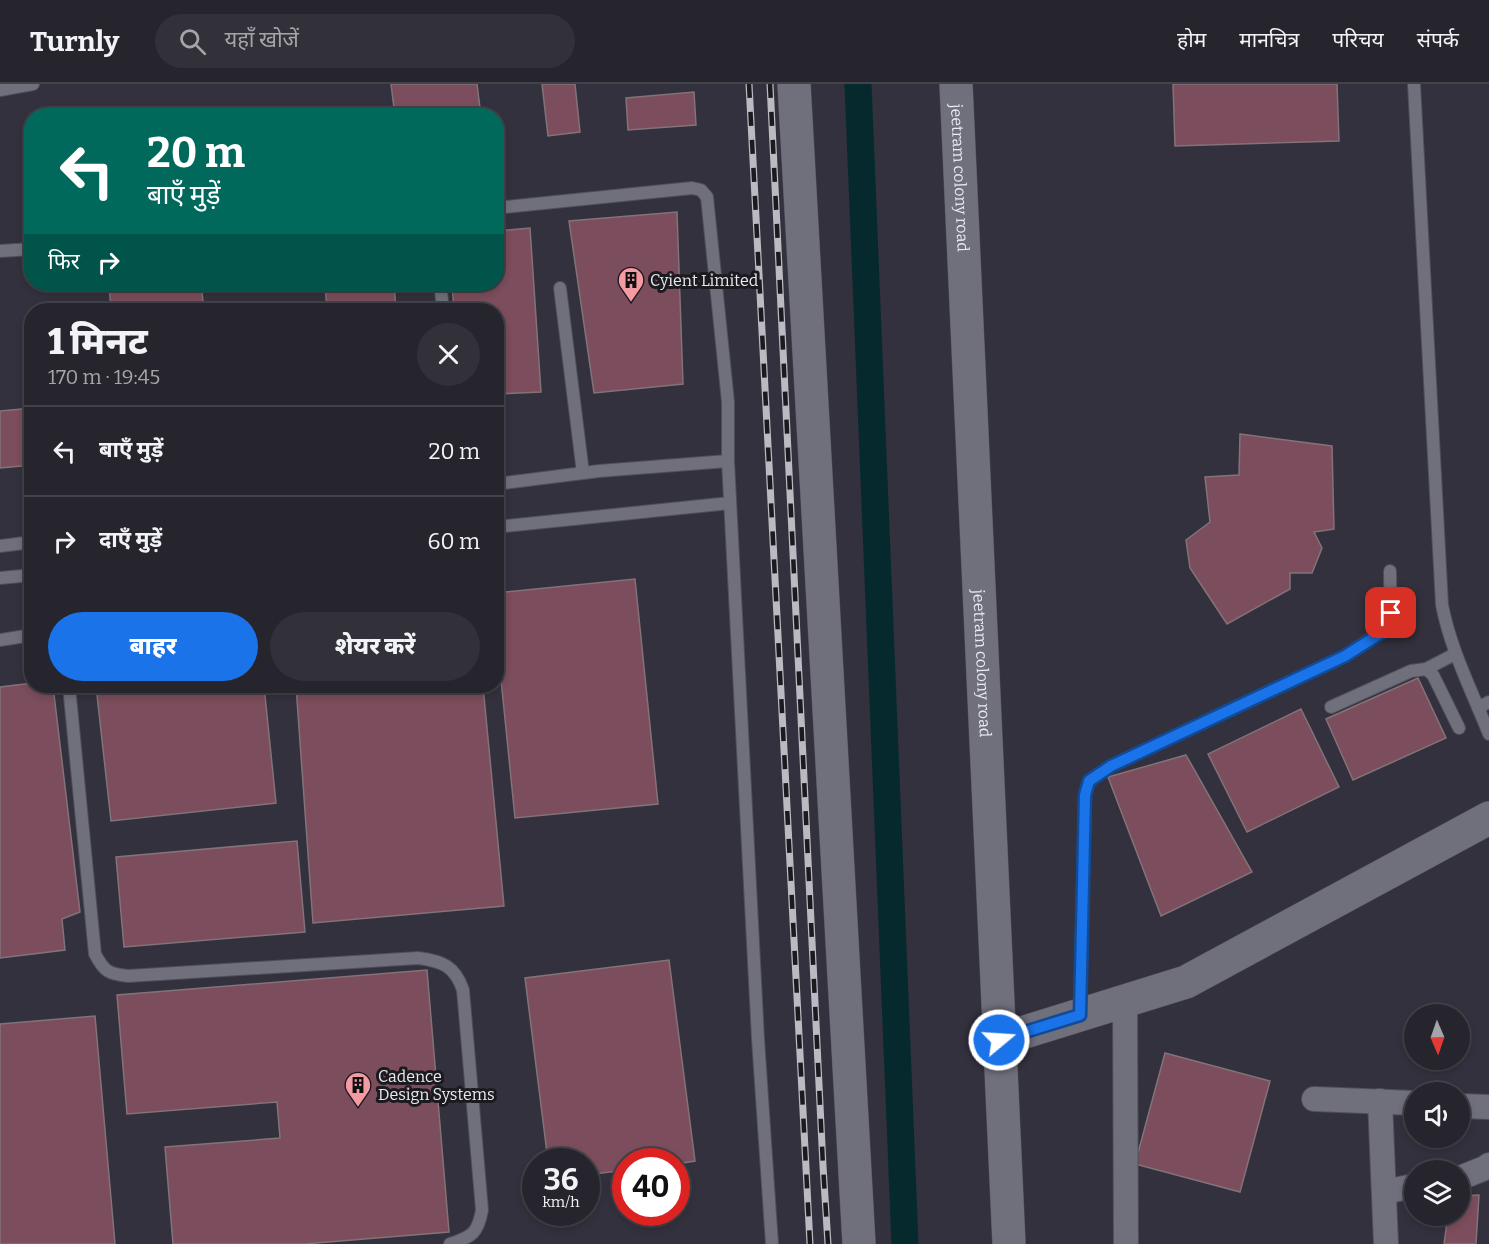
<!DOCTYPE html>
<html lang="hi">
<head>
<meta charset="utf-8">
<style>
  body { margin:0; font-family:Bitter,"Noto Sans Devanagari",serif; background:#32313a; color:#f1f3f6; height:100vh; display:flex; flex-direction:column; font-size:22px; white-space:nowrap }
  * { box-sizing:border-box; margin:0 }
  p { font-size:20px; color:#a4a5aa }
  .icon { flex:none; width:33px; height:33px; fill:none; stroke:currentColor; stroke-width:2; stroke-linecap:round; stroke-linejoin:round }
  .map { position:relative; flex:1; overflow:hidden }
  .drawer { position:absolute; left:24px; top:219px; width:480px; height:390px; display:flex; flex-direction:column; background:#26252e; border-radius:24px; box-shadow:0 3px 9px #0003,0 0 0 2px #42424a }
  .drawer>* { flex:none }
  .banner { position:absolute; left:24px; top:24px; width:480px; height:183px; border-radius:24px; box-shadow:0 3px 9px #0003,0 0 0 2px #42424a; background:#00695c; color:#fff; overflow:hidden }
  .needle { width:39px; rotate:178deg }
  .fabs { position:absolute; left:1404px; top:920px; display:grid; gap:12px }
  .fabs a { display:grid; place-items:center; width:66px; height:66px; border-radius:50%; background:#26252e; box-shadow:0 3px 9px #0003,0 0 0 2px #42424a; font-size:30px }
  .speed { position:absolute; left:522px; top:1064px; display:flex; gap:12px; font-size:30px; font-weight:700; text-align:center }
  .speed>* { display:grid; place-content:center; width:78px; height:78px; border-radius:50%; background:#26252e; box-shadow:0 3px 9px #0003,0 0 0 2px #42424a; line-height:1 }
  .speed small { font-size:15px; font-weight:400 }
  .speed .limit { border:9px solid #d22; background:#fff; color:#111 }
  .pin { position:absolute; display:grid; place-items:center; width:51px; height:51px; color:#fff; margin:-26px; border-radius:12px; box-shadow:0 3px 9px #0006 }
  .me { position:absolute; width:66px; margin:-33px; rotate:72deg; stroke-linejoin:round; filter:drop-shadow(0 0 4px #0008) }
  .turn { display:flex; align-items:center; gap:21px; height:126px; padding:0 24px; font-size:27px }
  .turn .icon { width:78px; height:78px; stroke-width:2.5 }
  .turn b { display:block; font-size:42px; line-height:51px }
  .then { display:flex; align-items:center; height:57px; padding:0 24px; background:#0003; gap:12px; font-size:22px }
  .round { display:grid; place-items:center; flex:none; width:63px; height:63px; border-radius:32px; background:#32313a }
  .headline { display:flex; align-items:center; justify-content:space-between; height:102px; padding:0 24px }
  h1 { font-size:36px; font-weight:800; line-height:45px }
  .cta { display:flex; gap:12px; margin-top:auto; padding:12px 24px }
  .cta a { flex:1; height:69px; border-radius:36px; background:#1a73e8; color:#fff; font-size:24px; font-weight:800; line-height:69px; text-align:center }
  .cta a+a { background:#32313a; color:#f1f3f6 }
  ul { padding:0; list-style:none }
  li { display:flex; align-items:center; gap:18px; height:90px; padding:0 24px; border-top:2px solid #42424a }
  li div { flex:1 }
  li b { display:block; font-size:22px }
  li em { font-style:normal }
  header { display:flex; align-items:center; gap:36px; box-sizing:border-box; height:84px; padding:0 30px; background:#26252e; border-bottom:2px solid #42424a }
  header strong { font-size:28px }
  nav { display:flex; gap:33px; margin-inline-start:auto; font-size:21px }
  .search { width:420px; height:54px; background:#32313a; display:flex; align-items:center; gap:15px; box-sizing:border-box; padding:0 21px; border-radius:33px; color:#a4a5aa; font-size:22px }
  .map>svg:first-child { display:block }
</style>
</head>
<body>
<header>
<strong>Turnly</strong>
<div class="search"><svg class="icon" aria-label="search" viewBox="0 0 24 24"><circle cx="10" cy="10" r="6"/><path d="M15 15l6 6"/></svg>यहाँ खोजें</div>
<nav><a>होम</a><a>मानचित्र</a><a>परिचय</a><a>संपर्क</a></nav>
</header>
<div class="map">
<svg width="1489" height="1160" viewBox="0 0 1489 1160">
  <rect width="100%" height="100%" fill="#32313d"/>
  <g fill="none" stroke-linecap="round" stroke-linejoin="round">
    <polyline stroke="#06292e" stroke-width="27" points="858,0 905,1160"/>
  </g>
  <g fill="#7c4d5c" stroke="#837378" stroke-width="1.5">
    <polygon points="391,0 477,0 481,32 395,32"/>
    <polygon points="542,0 575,0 580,48 548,52"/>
    <polygon points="1173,0 1337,0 1339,57 1175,62"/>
    <polygon points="694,8 696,41 628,46 626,14"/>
    <polygon points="677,128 683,300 594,309 569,137"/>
    <polygon points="530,144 541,308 496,310 496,226 454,226 452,200 496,200 496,147"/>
    <polygon points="109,200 201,200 204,226 111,226"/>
    <polygon points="325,200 394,200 396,226 327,226"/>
    <polygon points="435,221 435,226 400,226 400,224"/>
    <polygon points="32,324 32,381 0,384 0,327"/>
    <polygon points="1240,350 1332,362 1334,445 1314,448 1322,464 1312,489 1290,489 1290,505 1227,540 1190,484 1186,456 1210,438 1205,393 1239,391"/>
    <polygon points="635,495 658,720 515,734 496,546 496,509"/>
    <polygon points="1418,594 1446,654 1353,696 1326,635"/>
    <polygon points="32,599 32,602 53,602 80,828 62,835 65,866 0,874 0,603"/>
    <polygon points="96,602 264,602 276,719 111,737"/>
    <polygon points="296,602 483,602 504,822 313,839"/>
    <polygon points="1301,625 1339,703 1247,748 1208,670"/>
    <polygon points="1186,671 1252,788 1161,832 1108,693"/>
    <polygon points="297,757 305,848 124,863 116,773"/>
    <polygon points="669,876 695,1077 676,1080 676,1077 626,1077 626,1086 586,1091 586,1077 548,1077 525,894"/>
    <polygon points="427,886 449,1148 304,1160 173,1160 165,1063 280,1054 277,1018 127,1030 117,911"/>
    <polygon points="95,932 115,1160 0,1160 0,940"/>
    <polygon points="1165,969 1270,997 1240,1108 1135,1080"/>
    <polygon points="1479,1111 1476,1160 1444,1160 1448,1131 1460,1131 1460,1112"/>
  </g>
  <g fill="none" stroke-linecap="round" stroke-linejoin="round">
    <g stroke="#504f59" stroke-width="14">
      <g id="lane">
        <path d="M 1414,0 L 1442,521 C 1451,567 1472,607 1489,650"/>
        <polyline points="0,6 33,0"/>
        <polyline points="496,124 692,104 701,106 707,113 728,318 728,377 758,955 772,1160"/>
        <polyline points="0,167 32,165"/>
        <polyline points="560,204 583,389"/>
        <polyline points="441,207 443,226"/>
        <polyline points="496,400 599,387 728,377"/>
        <polyline points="496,443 730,419"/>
        <polyline points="0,462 32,458"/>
        <polyline points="0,494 32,491"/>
        <polyline points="0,556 32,551"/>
        <polyline points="1426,585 1455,570"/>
        <path d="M 69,602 L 95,870 C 104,887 108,890 128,892 L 418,874 C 442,877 455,882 463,906 L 482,1126 C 478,1149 472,1153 450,1160"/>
        <polyline points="1331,623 1411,587 1426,585 1433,591 1459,644"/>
        <polyline points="1478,624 1489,618"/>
        <path d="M 1080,930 L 1085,711 L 1089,697 L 1111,682 L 1345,572 C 1392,541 1391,543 1390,487"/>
      </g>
    </g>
    <g stroke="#504f59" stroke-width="26">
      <g id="street">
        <polyline points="1125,916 1126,1160"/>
        <polyline points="1314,1015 1414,1019"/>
        <polyline points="1380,1017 1386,1160"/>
        <polyline points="1460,1022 1489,1023"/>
        <polyline points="1460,1094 1485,1084 1489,1081"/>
        <polyline points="1384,1108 1414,1102"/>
      </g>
    </g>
    <g stroke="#504f59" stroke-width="34">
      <g id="secondary">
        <polyline points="794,0 859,1160"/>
        <path id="s1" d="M 956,0 L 1009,1160"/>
        <polyline points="999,956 1186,898 1489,734"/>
      </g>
    </g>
    <use href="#lane" stroke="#706f7c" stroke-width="12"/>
    <use href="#street" stroke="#706f7c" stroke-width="24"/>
    <use href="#secondary" stroke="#706f7c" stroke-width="33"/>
    <g stroke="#bbbac3" stroke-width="7">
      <g id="rail">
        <polyline points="749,0 810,1160"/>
        <polyline points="770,0 823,1082 828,1160"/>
      </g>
    </g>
    <use href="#rail" stroke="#1a1a1f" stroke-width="4.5" stroke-dasharray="14" stroke-linecap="butt"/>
  </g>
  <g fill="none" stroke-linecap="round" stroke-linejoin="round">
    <g stroke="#114b97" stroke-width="15">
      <polyline id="route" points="999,956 1080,931 1085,711 1089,697 1111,682 1345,572 1381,549 1391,529"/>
    </g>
    <use href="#route" stroke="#1a73e8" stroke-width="10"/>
  </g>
  <defs>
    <g id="building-pin" transform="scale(1.35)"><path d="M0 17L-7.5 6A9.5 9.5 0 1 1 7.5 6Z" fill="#f49aa3" stroke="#1a1a1f"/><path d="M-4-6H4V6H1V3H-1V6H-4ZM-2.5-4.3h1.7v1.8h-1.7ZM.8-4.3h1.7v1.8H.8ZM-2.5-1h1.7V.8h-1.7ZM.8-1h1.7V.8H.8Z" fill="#111"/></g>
  </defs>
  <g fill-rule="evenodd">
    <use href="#building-pin" x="631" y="196"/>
    <use href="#building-pin" x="358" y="1001"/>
  </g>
  <g text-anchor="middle" stroke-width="6" stroke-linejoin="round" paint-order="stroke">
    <g font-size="16" fill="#eae9f1" stroke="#1a1a1f">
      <text dy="6" stroke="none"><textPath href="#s1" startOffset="94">jeetram colony road</textPath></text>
      <text dy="6" stroke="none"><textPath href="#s1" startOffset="580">jeetram colony road</textPath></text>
    </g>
    <g font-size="16" fill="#eae9f1" stroke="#1a1a1f" text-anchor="start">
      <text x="650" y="202">Cyient Limited</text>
      <text x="378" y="998">Cadence<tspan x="378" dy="18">Design Systems</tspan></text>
    </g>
  </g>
</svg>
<div class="fabs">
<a><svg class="needle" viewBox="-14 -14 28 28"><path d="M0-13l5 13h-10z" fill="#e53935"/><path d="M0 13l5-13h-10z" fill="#a4a5aa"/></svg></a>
<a><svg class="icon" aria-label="sound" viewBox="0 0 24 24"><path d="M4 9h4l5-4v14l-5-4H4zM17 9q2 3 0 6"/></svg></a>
<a><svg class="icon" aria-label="layers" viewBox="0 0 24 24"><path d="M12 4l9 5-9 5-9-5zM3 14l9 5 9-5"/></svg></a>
</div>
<div class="speed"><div>36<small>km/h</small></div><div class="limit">40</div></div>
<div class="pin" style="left:1391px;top:529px;background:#d93025"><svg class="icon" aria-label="arrive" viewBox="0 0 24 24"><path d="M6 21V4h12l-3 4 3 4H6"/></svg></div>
<svg class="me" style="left:999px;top:956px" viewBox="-20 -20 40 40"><circle r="17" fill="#1a73e8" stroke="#fff" stroke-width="3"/><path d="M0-11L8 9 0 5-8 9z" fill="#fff"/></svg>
<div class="banner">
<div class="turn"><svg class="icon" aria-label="left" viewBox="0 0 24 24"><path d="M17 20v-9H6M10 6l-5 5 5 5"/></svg><div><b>20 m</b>बाएँ मुड़ें</div></div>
<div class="then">फिर<svg class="icon" aria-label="right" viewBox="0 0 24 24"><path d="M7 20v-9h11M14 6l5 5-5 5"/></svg></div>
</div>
<section class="drawer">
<div class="headline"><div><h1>1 मिनट</h1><p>170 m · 19:45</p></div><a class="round"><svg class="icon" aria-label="close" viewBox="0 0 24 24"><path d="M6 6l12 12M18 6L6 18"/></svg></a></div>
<ul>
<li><svg class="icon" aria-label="left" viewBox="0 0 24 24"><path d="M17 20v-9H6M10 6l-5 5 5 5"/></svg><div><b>बाएँ मुड़ें</b></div><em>20 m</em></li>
<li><svg class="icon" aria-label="right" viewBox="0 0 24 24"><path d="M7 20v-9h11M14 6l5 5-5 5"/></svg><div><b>दाएँ मुड़ें</b></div><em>60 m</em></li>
</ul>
<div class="cta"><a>बाहर</a><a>शेयर करें</a></div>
</section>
</div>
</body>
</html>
